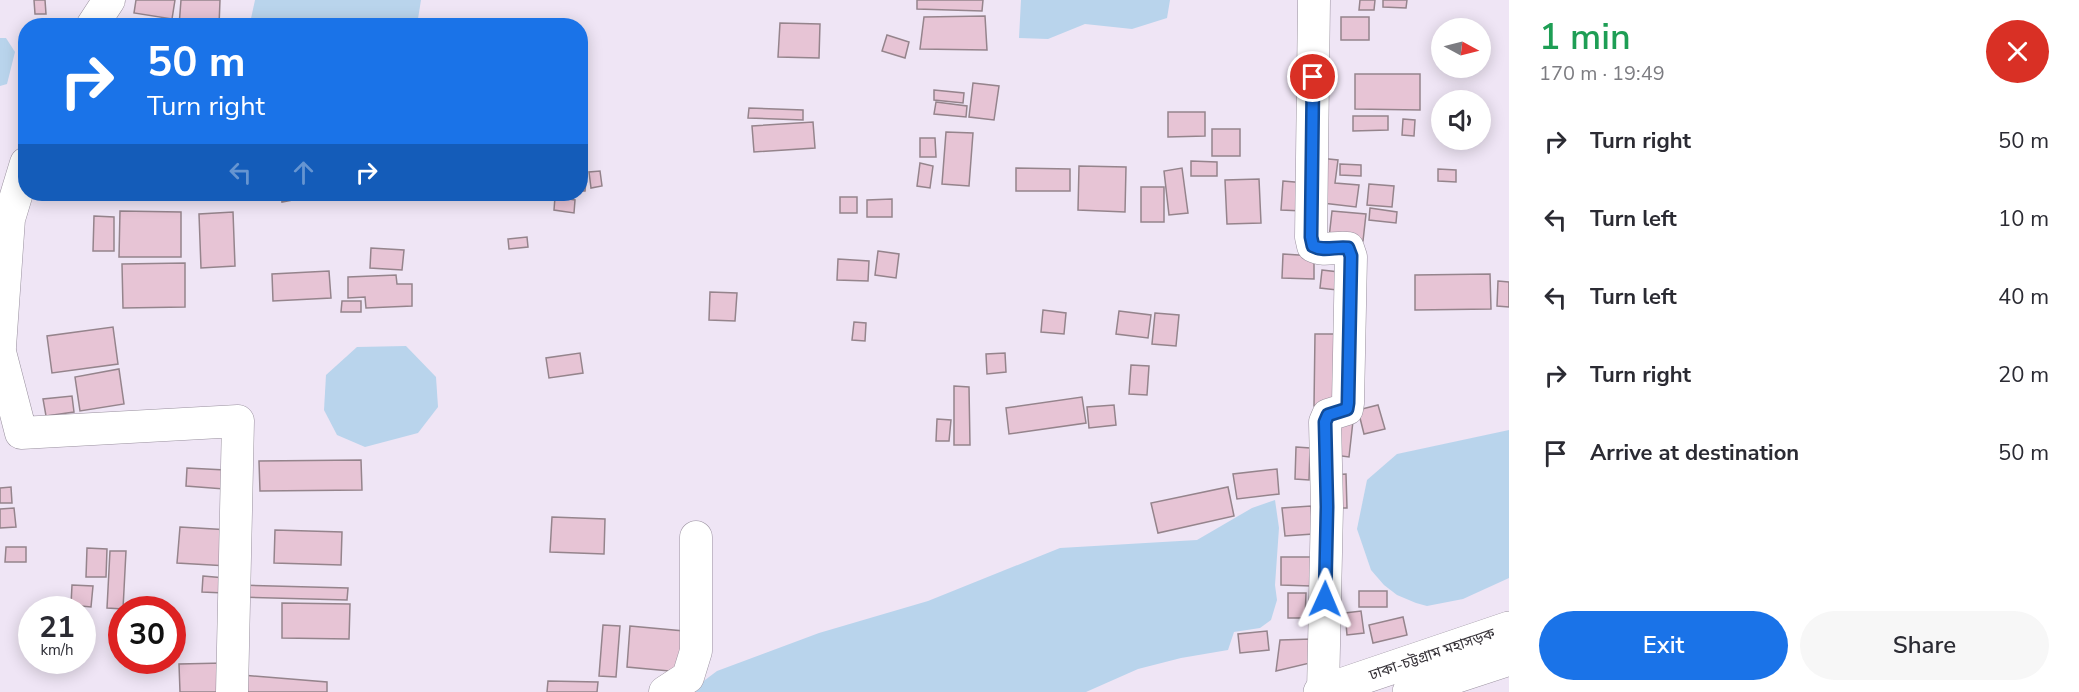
<!DOCTYPE html>
<html lang="en">
<head>
<meta charset="utf-8">
<style>
  body { margin:0; font-family:"Nunito Sans","Noto Sans Bengali",sans-serif; background:#f7f7f7; color:#2b2b33; height:100vh; display:flex; flex-direction:column; font-size:22px; white-space:nowrap }
  * { box-sizing:border-box; margin:0 }
  p { font-size:20px; color:#7c7c81 }
  .icon { flex:none; width:33px; height:33px; fill:none; stroke:currentColor; stroke-width:2; stroke-linecap:round; stroke-linejoin:round }
  .map { position:relative; flex:1; overflow:hidden }
  .drawer { display:flex; flex-direction:column; background:#fff; width:570px }
  .drawer>* { flex:none }
  .guide { position:absolute; left:18px; top:18px; width:570px; height:183px; border-radius:24px; box-shadow:0 3px 15px #0003; background:#1a73e8; color:#fff; overflow:hidden }
  .needle { width:39px; rotate:97deg }
  .buttons { position:absolute; left:1431px; top:18px; display:grid; gap:12px }
  .buttons a { display:grid; place-items:center; width:60px; height:60px; border-radius:50%; background:#fff; box-shadow:0 3px 15px #0003; font-size:30px }
  .speed { position:absolute; left:18px; top:596px; display:flex; gap:12px; font-size:30px; font-weight:700; text-align:center }
  .speed>* { display:grid; place-content:center; width:78px; height:78px; border-radius:50%; background:#fff; box-shadow:0 3px 15px #0003; line-height:1 }
  .speed small { font-size:15px; font-weight:400 }
  .speed .limit { border:9px solid #d22; background:#fff; color:#111 }
  .pin { position:absolute; display:grid; place-items:center; width:51px; height:51px; color:#fff; margin:-26px; border:3px solid #fff; border-radius:50%; box-shadow:0 2px 6px #0007 }
  .me { position:absolute; width:66px; margin:-33px; rotate:1deg; stroke-linejoin:round; filter:drop-shadow(0 0 4px #0008) }
  .turn { display:flex; align-items:center; gap:21px; height:126px; padding:0 30px; font-size:27px }
  .turn .icon { width:78px; height:78px; stroke-width:2.5 }
  .turn b { display:block; font-size:42px; line-height:51px }
  .lanes { display:flex; align-items:center; height:57px; padding:0 30px; background:#0003; justify-content:center; gap:30px; direction:ltr }
  .lanes .off { opacity:.35 }
  .round { display:grid; place-items:center; flex:none; width:63px; height:63px; border-radius:32px; background:#f7f7f7 }
  .head { display:flex; align-items:center; justify-content:space-between; height:102px; padding:0 30px }
  h1 { font-size:36px; font-weight:600; line-height:45px; color:#1e9e55 }
  .primary-button { display:flex; gap:12px; margin-top:auto; padding:12px 30px }
  .primary-button a { flex:1; height:69px; border-radius:36px; background:#1a73e8; color:#fff; font-size:24px; font-weight:600; line-height:69px; text-align:center }
  .primary-button a+a { background:#f7f7f7; color:#2b2b33 }
  ul { padding:0; list-style:none }
  li { display:flex; align-items:center; gap:18px; height:78px; padding:0 30px }
  li div { flex:1 }
  li b { display:block; font-size:22px }
  li em { font-style:normal }
  main { display:flex; flex:1; min-height:0 }
  .map>svg:first-child { display:block }
</style>
</head>
<body>
<main>
<div class="map">
<svg width="1509" height="692" viewBox="0 0 1509 692">
  <rect width="100%" height="100%" fill="#efe5f5"/>
  <g fill="#b9d4ec">
    <polygon points="255,0 421,0 417,25 251,25 250,23"/>
    <polygon points="1021,0 1170,0 1167,18 1132,29 1085,24 1048,39 1019,38"/>
    <polygon points="0,38 6,38 15,52 7,84 0,86"/>
    <polygon points="406,346 436,377 438,407 418,433 365,447 337,435 324,410 326,375 357,347"/>
    <polygon points="1509,430 1509,578 1463,599 1427,606 1416,603 1397,595 1384,585 1371,570 1357,529 1367,480 1397,454"/>
    <polygon points="1275,500 1279,528 1275,585 1277,600 1271,620 1260,628 1234,632 1228,650 1181,658 1138,669 1086,692 689,692 717,671 819,633 928,601 1060,548 1197,540 1252,508"/>
  </g>
  <g fill="#e7c4d5" stroke="#95848c" stroke-width="1.5">
    <polygon points="34,0 45,0 46,14 35,14"/>
    <polygon points="136,0 175,0 172,19 134,13"/>
    <polygon points="181,0 220,0 219,26 179,26"/>
    <polygon points="917,0 983,0 982,11 917,9"/>
    <polygon points="1360,0 1375,0 1374,10 1359,10"/>
    <polygon points="1383,0 1407,0 1406,8 1383,7"/>
    <polygon points="985,16 987,50 920,49 924,17"/>
    <rect x="1341" y="17" width="28" height="23"/>
    <polygon points="780,23 820,24 819,58 778,57"/>
    <polygon points="887,35 909,42 905,58 882,51"/>
    <polygon points="1355,74 1420,74 1420,110 1355,109"/>
    <polygon points="973,83 999,86 994,120 969,117"/>
    <polygon points="934,90 964,93 963,103 934,100"/>
    <polygon points="936,102 967,106 966,117 934,114"/>
    <polygon points="749,108 803,110 803,120 748,118"/>
    <polygon points="1168,112 1205,112 1205,136 1168,137"/>
    <polygon points="1353,116 1388,116 1388,130 1353,131"/>
    <polygon points="1403,119 1415,120 1414,136 1402,135"/>
    <polygon points="813,122 815,148 754,152 752,126"/>
    <rect x="1212" y="129" width="28" height="27"/>
    <polygon points="946,132 973,133 969,186 942,184"/>
    <polygon points="920,138 935,138 936,157 920,157"/>
    <polygon points="1319,158 1338,160 1335,183 1359,185 1356,207 1314,202"/>
    <polygon points="1191,161 1217,162 1217,176 1191,176"/>
    <polygon points="920,163 933,166 930,188 917,186"/>
    <polygon points="1340,164 1361,165 1361,176 1340,175"/>
    <polygon points="1079,166 1126,167 1125,212 1078,210"/>
    <polygon points="1016,168 1070,169 1070,191 1016,191"/>
    <polygon points="1182,168 1188,213 1169,215 1164,171"/>
    <polygon points="1438,169 1456,170 1456,182 1438,181"/>
    <polygon points="580,170 587,171 585,191 580,191"/>
    <polygon points="600,171 602,186 591,188 589,172"/>
    <polygon points="1259,179 1261,223 1227,224 1225,180"/>
    <polygon points="1283,181 1306,183 1303,211 1281,210"/>
    <polygon points="1369,184 1394,186 1392,207 1367,205"/>
    <rect x="1141" y="187" width="23" height="35"/>
    <polygon points="281,194 317,194 318,195 282,202"/>
    <polygon points="331,194 367,194 332,200"/>
    <polygon points="555,197 575,200 574,213 554,210"/>
    <rect x="840" y="197" width="17" height="16"/>
    <polygon points="892,199 892,217 867,217 867,200"/>
    <polygon points="1370,208 1397,212 1396,223 1369,220"/>
    <polygon points="120,211 181,212 181,257 119,257"/>
    <polygon points="1332,211 1366,214 1363,241 1329,238"/>
    <polygon points="233,212 235,266 201,268 199,214"/>
    <polygon points="94,216 114,217 114,251 93,251"/>
    <polygon points="527,237 528,247 509,249 508,239"/>
    <polygon points="371,248 404,250 402,270 370,268"/>
    <polygon points="878,251 899,254 896,278 875,275"/>
    <polygon points="1283,254 1314,256 1314,279 1282,278"/>
    <polygon points="838,259 869,261 868,281 837,280"/>
    <polygon points="185,263 185,307 123,308 122,264"/>
    <polygon points="1322,270 1339,272 1337,290 1320,288"/>
    <polygon points="329,271 331,298 273,301 272,274"/>
    <polygon points="1490,274 1491,309 1415,310 1415,275"/>
    <polygon points="396,275 397,284 412,284 412,306 366,308 365,297 348,298 348,277"/>
    <polygon points="1498,281 1509,282 1509,307 1497,306"/>
    <polygon points="710,292 737,293 735,321 709,320"/>
    <polygon points="342,301 361,301 361,312 341,312"/>
    <polygon points="1043,310 1066,313 1064,334 1041,332"/>
    <polygon points="1119,311 1151,315 1148,338 1116,334"/>
    <polygon points="1155,313 1179,315 1176,346 1152,344"/>
    <polygon points="854,322 866,323 865,341 852,340"/>
    <polygon points="113,327 118,364 52,373 47,336"/>
    <polygon points="1315,334 1340,334 1339,406 1314,406"/>
    <polygon points="580,353 583,373 549,378 546,358"/>
    <polygon points="1005,353 1006,372 987,374 986,354"/>
    <polygon points="1131,365 1149,366 1147,395 1129,394"/>
    <polygon points="119,369 124,404 80,411 75,377"/>
    <polygon points="954,386 969,387 970,445 954,445"/>
    <polygon points="72,396 74,412 46,416 43,399"/>
    <polygon points="1082,397 1086,423 1009,434 1006,408"/>
    <polygon points="1114,405 1116,425 1089,428 1087,407"/>
    <polygon points="1378,405 1385,429 1364,434 1358,410"/>
    <polygon points="1331,418 1353,421 1349,457 1327,454"/>
    <polygon points="937,419 951,420 949,441 936,441"/>
    <polygon points="1296,447 1310,448 1309,480 1295,479"/>
    <polygon points="361,460 362,490 260,491 259,461"/>
    <polygon points="187,468 225,470 224,489 186,486"/>
    <polygon points="1277,469 1279,494 1237,499 1233,474"/>
    <polygon points="1346,474 1347,508 1329,508 1329,475"/>
    <polygon points="11,487 12,503 0,503 0,488"/>
    <polygon points="1228,487 1234,516 1158,533 1151,503"/>
    <polygon points="1311,506 1313,534 1285,536 1282,508"/>
    <polygon points="14,508 16,527 0,528 0,509"/>
    <polygon points="552,517 605,519 604,554 550,552"/>
    <polygon points="180,527 230,530 228,566 177,563"/>
    <polygon points="275,530 342,532 341,565 274,563"/>
    <polygon points="6,547 26,547 26,562 5,562"/>
    <polygon points="87,548 107,549 106,577 86,577"/>
    <polygon points="110,551 126,551 123,609 107,608"/>
    <polygon points="1281,557 1311,557 1311,586 1281,585"/>
    <polygon points="203,576 225,578 224,593 202,592"/>
    <polygon points="72,585 93,586 91,607 71,605"/>
    <polygon points="240,585 348,588 347,600 240,597"/>
    <rect x="1359" y="591" width="28" height="16"/>
    <polygon points="1288,593 1306,593 1305,618 1288,618"/>
    <polygon points="282,603 350,604 349,639 282,638"/>
    <polygon points="1361,611 1364,633 1347,635 1345,613"/>
    <polygon points="1403,617 1407,635 1373,643 1369,625"/>
    <polygon points="603,625 620,626 616,677 599,676"/>
    <polygon points="630,626 684,631 680,672 627,667"/>
    <polygon points="1267,631 1269,650 1240,653 1238,634"/>
    <polygon points="1312,639 1310,663 1276,671 1280,640"/>
    <polygon points="224,663 225,692 180,692 179,664"/>
    <polygon points="242,675 327,682 327,692 240,692"/>
    <polygon points="548,681 598,682 597,692 547,692"/>
  </g>
  <g fill="none" stroke-linecap="round" stroke-linejoin="round">
    <g stroke="#99909e" stroke-width="33">
      <g id="minor">
        <path d="M 1314,0 L 1311,237 L 1313,246 C 1324,252 1337,246 1348,248 L 1351,257 L 1348,403 L 1347,409 L 1328,415 L 1325,422 L 1327,507 L 1323,692"/>
        <polyline points="92,26 109,0"/>
        <polyline points="0,347 9,219 26,163"/>
        <polyline points="0,352 21,433 238,421 232,692"/>
        <polyline points="665,692 688,677 696,651 696,537"/>
      </g>
    </g>
    <g stroke="#99909e" stroke-width="34">
      <g id="highway">
        <polyline points="1320,692 1509,628"/>
        <polyline points="1409,692 1509,659"/>
      </g>
    </g>
    <use href="#minor" stroke="#fff" stroke-width="32"/>
    <use href="#highway" stroke="#fff" stroke-width="33"/>
  </g>
  <g fill="none" stroke-linecap="round" stroke-linejoin="round">
    <g stroke="#114b97" stroke-width="15">
      <path id="route" d="M 1313,77 L 1311,237 L 1313,246 C 1324,252 1337,246 1348,248 L 1351,256 L 1348,403 L 1347,409 L 1328,415 L 1325,422 L 1327,507 L 1325,599"/>
    </g>
    <use href="#route" stroke="#1a73e8" stroke-width="10"/>
  </g>
  <g text-anchor="middle" stroke-width="5" stroke-linejoin="round" paint-order="stroke">
    <g font-size="15" fill="#353137" stroke="#fff">
      <text transform="translate(1432 654) rotate(-19)" y="5">ঢাকা-চট্টগ্রাম মহাসড়ক</text>
    </g>
  </g>
</svg>
<div class="buttons">
<a><svg class="needle" viewBox="-14 -14 28 28"><path d="M0-13l5 13h-10z" fill="#e53935"/><path d="M0 13l5-13h-10z" fill="#7c7c81"/></svg></a>
<a><svg class="icon" aria-label="sound" viewBox="0 0 24 24"><path d="M4 9h4l5-4v14l-5-4H4zM17 9q2 3 0 6"/></svg></a>
</div>
<div class="speed"><div>21<small>km/h</small></div><div class="limit">30</div></div>
<div class="pin" style="left:1313px;top:77px;background:#d93025"><svg class="icon" aria-label="arrive" viewBox="0 0 24 24"><path d="M6 21V4h12l-3 4 3 4H6"/></svg></div>
<svg class="me" style="left:1325px;top:599px" viewBox="-20 -20 40 40"><path d="M0-17L14 15 0 8-14 15z" fill="#1a73e8" stroke="#fff" stroke-width="4"/></svg>
<div class="guide">
<div class="turn"><svg class="icon" aria-label="right" viewBox="0 0 24 24"><path d="M7 20v-9h11M14 6l5 5-5 5"/></svg><div><b>50 m</b>Turn right</div></div>
<div class="lanes"><svg class="icon off" aria-label="left" viewBox="0 0 24 24"><path d="M17 20v-9H6M10 6l-5 5 5 5"/></svg><svg class="icon off" aria-label="ahead" viewBox="0 0 24 24"><path d="M12 20V5M6 11l6-6 6 6"/></svg><svg class="icon" aria-label="right" viewBox="0 0 24 24"><path d="M7 20v-9h11M14 6l5 5-5 5"/></svg></div>
</div>
</div>
<section class="drawer">
<div class="head"><div><h1>1 min</h1><p>170 m · 19:49</p></div><a class="round" style="background:#d93025;color:#fff"><svg class="icon" aria-label="close" viewBox="0 0 24 24"><path d="M6 6l12 12M18 6L6 18"/></svg></a></div>
<ul>
<li><svg class="icon" aria-label="right" viewBox="0 0 24 24"><path d="M7 20v-9h11M14 6l5 5-5 5"/></svg><div><b>Turn right</b></div><em>50 m</em></li>
<li><svg class="icon" aria-label="left" viewBox="0 0 24 24"><path d="M17 20v-9H6M10 6l-5 5 5 5"/></svg><div><b>Turn left</b></div><em>10 m</em></li>
<li><svg class="icon" aria-label="left" viewBox="0 0 24 24"><path d="M17 20v-9H6M10 6l-5 5 5 5"/></svg><div><b>Turn left</b></div><em>40 m</em></li>
<li><svg class="icon" aria-label="right" viewBox="0 0 24 24"><path d="M7 20v-9h11M14 6l5 5-5 5"/></svg><div><b>Turn right</b></div><em>20 m</em></li>
<li><svg class="icon" aria-label="arrive" viewBox="0 0 24 24"><path d="M6 21V4h12l-3 4 3 4H6"/></svg><div><b>Arrive at destination</b></div><em>50 m</em></li>
</ul>
<div class="primary-button"><a>Exit</a><a>Share</a></div>
</section>
</main>
</body>
</html>
